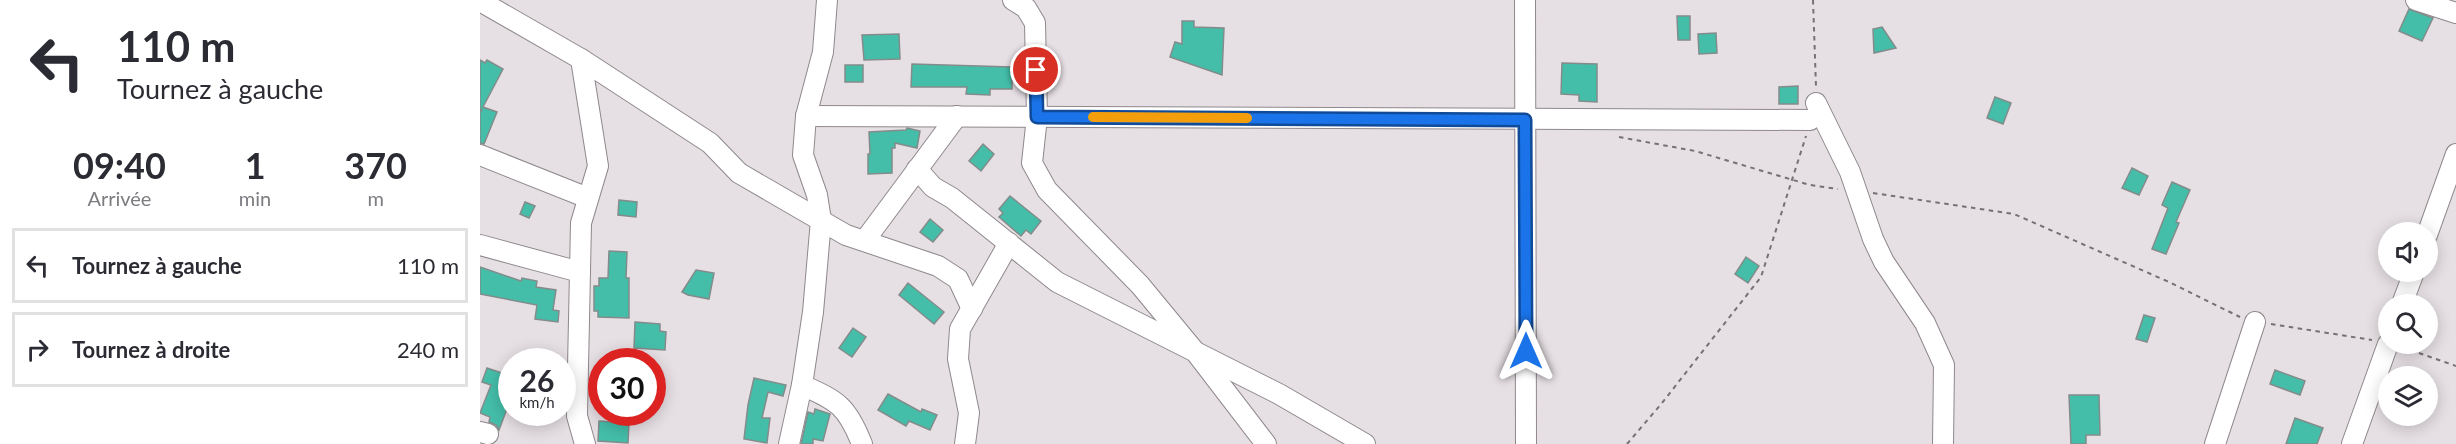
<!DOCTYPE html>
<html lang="fr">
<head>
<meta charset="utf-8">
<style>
  body { margin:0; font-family:Lato,sans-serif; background:#f2f2f3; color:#2b2b33; height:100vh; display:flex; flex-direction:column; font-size:22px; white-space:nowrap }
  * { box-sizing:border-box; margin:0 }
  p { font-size:20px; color:#7c7c81 }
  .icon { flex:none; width:33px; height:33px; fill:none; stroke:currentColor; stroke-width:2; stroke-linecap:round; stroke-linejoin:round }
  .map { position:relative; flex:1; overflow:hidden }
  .drawer { display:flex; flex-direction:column; background:#fff; width:480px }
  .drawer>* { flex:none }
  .top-card { background:#fff; color:#2b2b33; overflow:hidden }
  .buttons { position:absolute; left:1898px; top:222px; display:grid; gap:12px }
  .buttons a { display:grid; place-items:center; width:60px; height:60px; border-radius:50%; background:#fff; box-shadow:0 3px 15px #0003; font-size:30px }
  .speed { position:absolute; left:18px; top:348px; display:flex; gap:12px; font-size:30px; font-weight:700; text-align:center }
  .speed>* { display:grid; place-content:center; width:78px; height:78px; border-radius:50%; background:#fff; box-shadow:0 3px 15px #0003; line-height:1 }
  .speed small { font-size:15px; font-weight:400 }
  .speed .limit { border:9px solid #d22; background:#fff; color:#111 }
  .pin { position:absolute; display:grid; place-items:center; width:51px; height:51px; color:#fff; margin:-26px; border:3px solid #fff; border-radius:50%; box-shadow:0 2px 6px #0007 }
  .me { position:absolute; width:66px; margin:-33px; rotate:0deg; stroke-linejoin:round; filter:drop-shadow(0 0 4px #0008) }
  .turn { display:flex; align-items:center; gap:21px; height:126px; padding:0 18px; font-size:27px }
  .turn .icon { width:78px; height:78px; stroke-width:2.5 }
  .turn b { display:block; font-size:42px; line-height:51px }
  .eta { display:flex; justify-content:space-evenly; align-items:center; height:102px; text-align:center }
  .eta b { font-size:36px; font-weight:700; line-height:42px }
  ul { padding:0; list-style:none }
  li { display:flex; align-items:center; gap:18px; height:75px; margin:0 12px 9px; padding:0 6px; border:3px solid #e1e1e2; border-radius:0px }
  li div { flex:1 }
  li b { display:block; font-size:22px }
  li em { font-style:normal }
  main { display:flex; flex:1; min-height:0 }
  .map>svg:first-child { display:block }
</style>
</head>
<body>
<main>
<section class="drawer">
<div class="top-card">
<div class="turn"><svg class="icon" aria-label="left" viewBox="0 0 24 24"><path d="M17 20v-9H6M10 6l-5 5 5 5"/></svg><div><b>110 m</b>Tournez à gauche</div></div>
</div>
<div class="eta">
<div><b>09:40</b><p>Arrivée</p></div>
<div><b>1</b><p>min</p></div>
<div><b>370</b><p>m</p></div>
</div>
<ul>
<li><svg class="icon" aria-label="left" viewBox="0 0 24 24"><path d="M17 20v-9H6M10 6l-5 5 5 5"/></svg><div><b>Tournez à gauche</b></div><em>110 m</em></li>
<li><svg class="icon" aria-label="right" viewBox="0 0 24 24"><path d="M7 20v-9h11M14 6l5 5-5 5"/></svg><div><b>Tournez à droite</b></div><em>240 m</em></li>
</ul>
</section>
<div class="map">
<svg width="1976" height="444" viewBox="0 0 1976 444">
  <rect width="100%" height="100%" fill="#e6dfe4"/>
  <g fill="#44bea9" stroke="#838c8a" stroke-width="1.5">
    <polygon points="1929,9 1953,18 1942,41 1919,31"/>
    <polygon points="1197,16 1210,16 1210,40 1198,40"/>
    <polygon points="702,21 714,21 714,27 744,28 742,75 690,57 695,42 702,44"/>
    <polygon points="1402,27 1416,48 1394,53 1393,29"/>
    <polygon points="1236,33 1237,53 1219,54 1218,34"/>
    <polygon points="419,34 420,59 384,60 382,35"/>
    <polygon points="0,60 5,63 7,60 23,69 3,107 17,112 4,144 0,143 0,113 2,109 0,112"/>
    <polygon points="1082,63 1117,64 1117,102 1099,101 1099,95 1081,94"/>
    <polygon points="432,64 532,67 532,89 510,89 510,95 486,94 487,87 431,87"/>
    <rect x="365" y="65" width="18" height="17"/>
    <polygon points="1318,86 1318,104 1299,104 1299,87"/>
    <polygon points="1515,97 1531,103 1523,124 1507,118"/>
    <polygon points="427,128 440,131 437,148 415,143 415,148 412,148 412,173 388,174 388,154 390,154 389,132 426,130"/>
    <polygon points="503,144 514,154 501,171 489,161"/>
    <polygon points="1652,168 1668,176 1659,195 1642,188"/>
    <polygon points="1692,182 1710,190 1696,222 1699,223 1686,254 1672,249 1688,208 1682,205"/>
    <polygon points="530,196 561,221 551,234 546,230 541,236 519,217 523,213 519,209"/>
    <polygon points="139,200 157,202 156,217 138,215"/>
    <polygon points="45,202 55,206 49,218 40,214"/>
    <polygon points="450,219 463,230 453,242 440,232"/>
    <polygon points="129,251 147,252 146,278 149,278 149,318 118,317 118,311 114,311 114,286 119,286 119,278 128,278"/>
    <polygon points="1266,257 1279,266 1268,283 1255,274"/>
    <polygon points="0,267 41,281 42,278 57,281 56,287 76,290 73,310 79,311 78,322 55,319 57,305 0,294"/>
    <polygon points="216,270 234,273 229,299 208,295 202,292"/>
    <polygon points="428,283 464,312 454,324 419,295"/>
    <polygon points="1664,315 1675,318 1667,342 1656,339"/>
    <polygon points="155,322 180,324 180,331 186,332 185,350 154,348"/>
    <polygon points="373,328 386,337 372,357 359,348"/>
    <polygon points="7,368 28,375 20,397 30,401 19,430 16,425 9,422 10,417 0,413 11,385 2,382"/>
    <polygon points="1795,370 1825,381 1820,395 1790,384"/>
    <polygon points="274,378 306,385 303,396 288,392 282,418 290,418 287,443 264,439 268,405"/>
    <polygon points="408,394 441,412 442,409 457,415 450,430 429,421 426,426 398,410"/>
    <polygon points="1589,395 1619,395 1620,435 1606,435 1606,444 1591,444"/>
    <polygon points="335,409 350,414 343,441 333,439 333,444 321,444 328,412 334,414"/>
    <polygon points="1815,418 1843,428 1837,444 1806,444"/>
    <polygon points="119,421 149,423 148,443 118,441"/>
  </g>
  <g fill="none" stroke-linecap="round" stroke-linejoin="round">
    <g stroke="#8f888c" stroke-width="22">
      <g id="minor">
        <polyline points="533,0 546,8 555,23 557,117 552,163 567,190 660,285 717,354 786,444"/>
        <polyline points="1045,0 1046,444"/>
        <polyline points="1936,0 1976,13"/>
        <polyline points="0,1 101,59 230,143 259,173 290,191 366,235 458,266 478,279 492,309"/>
        <polyline points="101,59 118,166 101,223 97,416 105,444"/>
        <polyline points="1336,103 1370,172 1393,239 1404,262 1445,323 1464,365 1463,444"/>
        <polyline points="326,116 1330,120"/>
        <polyline points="0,155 108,198"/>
        <polyline points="437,169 453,187 472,198 577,282 799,394 885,444"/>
        <polyline points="1947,235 1976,154"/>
        <polyline points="385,240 477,116"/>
        <polyline points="0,245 100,272"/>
        <polyline points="1922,304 1934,272"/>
        <path d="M 322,385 C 358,401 367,406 382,444"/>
        <polyline points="0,432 8,434"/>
        <polyline points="309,444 322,385 333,312 341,220 337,195 323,155 326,116 343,52 347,0"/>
        <polyline points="485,444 489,413 478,359 480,329 529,243"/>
        <polyline points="1735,444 1775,322"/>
        <polyline points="1872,444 1908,344"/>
      </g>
    </g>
    <g stroke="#757174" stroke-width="2" stroke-dasharray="4.5 4.5" stroke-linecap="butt">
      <polyline points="1333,0 1336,87"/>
      <polyline points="1139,137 1215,151 1330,185 1358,189"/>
      <polyline points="1393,193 1534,214 1689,282 1760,317"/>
      <polyline points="1791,324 1892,340"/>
      <polyline points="1922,347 1976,366"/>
      <polyline points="1147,444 1182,403 1281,277 1326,136"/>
    </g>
    <use href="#minor" stroke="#fff" stroke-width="20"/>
  </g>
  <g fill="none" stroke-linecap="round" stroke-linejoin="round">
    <g stroke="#114b97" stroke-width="15">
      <polyline id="route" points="556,70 557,117 1045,120 1046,351"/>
    </g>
    <use href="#route" stroke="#1a73e8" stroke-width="10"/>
    <polyline stroke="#f59e0b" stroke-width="10" points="613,117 767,118"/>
  </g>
</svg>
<div class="buttons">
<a><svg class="icon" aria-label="sound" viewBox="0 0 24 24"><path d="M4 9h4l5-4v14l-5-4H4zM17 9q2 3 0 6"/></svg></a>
<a><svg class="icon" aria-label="search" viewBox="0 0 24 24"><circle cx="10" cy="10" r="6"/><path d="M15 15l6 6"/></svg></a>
<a><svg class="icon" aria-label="layers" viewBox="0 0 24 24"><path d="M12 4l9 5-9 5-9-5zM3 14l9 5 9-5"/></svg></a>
</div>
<div class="speed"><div>26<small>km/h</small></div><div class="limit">30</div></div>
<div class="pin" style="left:556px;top:70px;background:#d93025"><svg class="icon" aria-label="arrive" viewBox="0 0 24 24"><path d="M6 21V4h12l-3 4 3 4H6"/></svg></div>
<svg class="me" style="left:1046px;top:351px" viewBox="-20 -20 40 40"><path d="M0-17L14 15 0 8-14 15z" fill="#1a73e8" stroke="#fff" stroke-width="4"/></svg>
</div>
</main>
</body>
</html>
